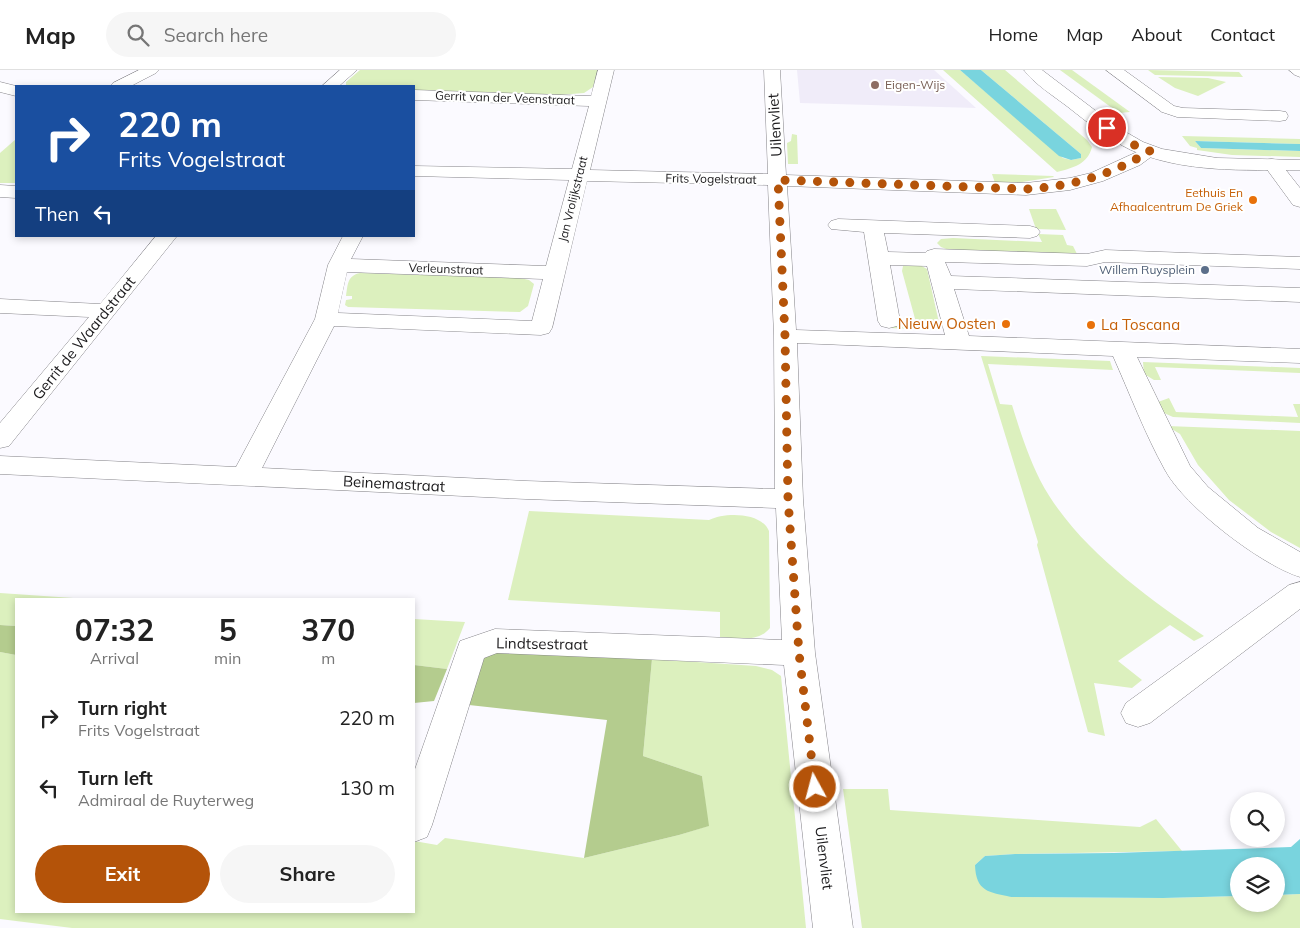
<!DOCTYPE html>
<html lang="en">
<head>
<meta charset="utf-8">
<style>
  body { margin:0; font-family:Mulish,sans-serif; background:#f6f6f6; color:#222; height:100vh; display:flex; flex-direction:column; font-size:19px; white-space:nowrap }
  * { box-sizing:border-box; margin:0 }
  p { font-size:16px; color:#767676 }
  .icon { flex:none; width:28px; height:28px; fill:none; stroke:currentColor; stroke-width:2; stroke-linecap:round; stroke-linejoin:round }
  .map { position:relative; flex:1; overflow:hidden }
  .panel { position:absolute; left:15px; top:528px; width:400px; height:315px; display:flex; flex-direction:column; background:#fff; border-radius:0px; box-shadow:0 2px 8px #0003 }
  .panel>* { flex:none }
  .guide { position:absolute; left:15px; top:15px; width:400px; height:152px; border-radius:0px; box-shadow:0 2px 8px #0003; background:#1a4fa0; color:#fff; overflow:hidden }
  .controls { position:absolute; left:1230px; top:722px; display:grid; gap:10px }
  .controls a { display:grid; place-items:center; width:55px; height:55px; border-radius:50%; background:#fff; box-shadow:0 2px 8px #0003; font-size:25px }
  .pin { position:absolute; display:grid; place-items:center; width:42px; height:42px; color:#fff; margin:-21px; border:2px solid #fff; border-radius:50%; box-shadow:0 1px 5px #0007 }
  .me { position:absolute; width:55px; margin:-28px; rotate:353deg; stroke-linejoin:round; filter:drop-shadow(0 0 4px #0008) }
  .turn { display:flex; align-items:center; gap:18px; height:105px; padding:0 20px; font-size:22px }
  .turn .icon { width:65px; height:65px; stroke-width:2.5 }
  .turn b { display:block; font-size:35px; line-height:42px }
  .then { display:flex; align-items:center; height:48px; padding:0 20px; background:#0003; gap:10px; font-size:19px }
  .eta { display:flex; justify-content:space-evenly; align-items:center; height:85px; text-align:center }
  .eta b { font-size:30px; font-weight:700; line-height:35px }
  .primary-button { display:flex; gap:10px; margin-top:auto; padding:10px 20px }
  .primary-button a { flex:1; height:58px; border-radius:30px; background:#b45309; color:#fff; font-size:20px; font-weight:700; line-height:58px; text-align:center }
  .primary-button a+a { background:#f6f6f6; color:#222 }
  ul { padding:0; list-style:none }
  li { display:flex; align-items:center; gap:15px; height:70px; padding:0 20px }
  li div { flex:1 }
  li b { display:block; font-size:19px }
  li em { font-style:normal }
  header { display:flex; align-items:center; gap:30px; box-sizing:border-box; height:70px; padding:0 25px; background:#fff; border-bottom:1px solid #e0e0e0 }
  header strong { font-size:24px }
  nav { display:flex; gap:28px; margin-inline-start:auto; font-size:18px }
  .search { width:350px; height:45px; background:#f6f6f6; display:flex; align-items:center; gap:12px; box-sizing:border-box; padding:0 18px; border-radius:28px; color:#767676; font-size:19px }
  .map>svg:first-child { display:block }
</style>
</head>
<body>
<header>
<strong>Map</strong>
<div class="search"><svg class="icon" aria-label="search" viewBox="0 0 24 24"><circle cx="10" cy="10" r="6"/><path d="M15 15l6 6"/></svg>Search here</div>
<nav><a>Home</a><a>Map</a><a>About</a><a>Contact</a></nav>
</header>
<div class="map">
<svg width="1300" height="858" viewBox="0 0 1300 858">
  <rect width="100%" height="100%" fill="#fbfaff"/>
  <polygon fill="#f0ecf9" points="797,0 934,0 976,38 800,33"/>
  <g fill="#dcf0be">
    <polygon points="360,0 598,0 593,17 584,23 559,25 414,21 414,16 346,16 346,12"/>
    <path d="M 943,0 L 960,0 L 1063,88 L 1071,90 L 1081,88 L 1081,84 L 981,0 L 1005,0 L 1087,70 L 1092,77 C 1088,94 1073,98 1057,102 Z"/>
    <polygon points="1060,0 1072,0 1130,42 1119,43"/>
    <polygon points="1148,0 1239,2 1243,7 1155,5"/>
    <polygon points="1158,7 1208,8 1226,12 1198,26 1175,18"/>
    <polygon points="792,64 797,65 798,94 788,94 787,73 791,71"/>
    <polygon points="1182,66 1300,69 1300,74 1195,71 1201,78 1300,81 1300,87 1232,85 1197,80 1197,78 1190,76"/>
    <polygon points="16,69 16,113 0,113 0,83"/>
    <polygon points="992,104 1053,106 1054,107 1016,113 995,113"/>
    <polygon points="1029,139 1056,139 1066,160 1036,159"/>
    <polygon points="1038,164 1063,165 1067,175 1073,176 1077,184 949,180 941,177 937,173 941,169 953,168 1042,172"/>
    <polygon points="907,194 920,195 927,199 940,257 919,256 915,259 889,258 889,255 917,256 902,201 903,196"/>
    <path d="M 360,203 L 520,208 L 529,210 L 534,214 L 528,236 L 520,242 L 348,237 L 345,235 L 346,230 L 352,229 L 352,226 L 346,226 C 348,214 347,206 360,203 Z"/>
    <path d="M 981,286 L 1110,291 L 1113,300 L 988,294 L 1000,334 L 1012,335 C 1020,361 1028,386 1040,410 C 1074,475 1145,526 1204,566 L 1194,571 L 1170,555 L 1118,591 L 1142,610 L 1132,618 L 1094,613 L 1105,666 L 1088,662 L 1037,475 L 1038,472 Z"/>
    <polygon points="1143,292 1300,298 1300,303 1155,297 1161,310 1154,310 1144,304"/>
    <polygon points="1169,328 1176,342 1298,347 1293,334 1300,334 1300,353 1173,347 1164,343 1158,332"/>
    <polygon points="1167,356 1300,361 1300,478 1271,462 1229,430 1198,395 1180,364"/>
    <path d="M 529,441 L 709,450 C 725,442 761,442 769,461 L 770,558 C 758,573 737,568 720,567 L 720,542 L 508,530 Z"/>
    <polygon points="0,523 88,529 16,529 16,556 0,555"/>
    <polygon points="414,549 465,552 447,599 414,595"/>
    <polygon points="0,582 16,585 16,841 414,841 414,771 437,775 445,768 584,788 679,765 708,756 702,706 643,686 652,589 756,596 772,600 781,606 806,858 72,858 0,849"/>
    <polygon points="843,719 888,719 890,740 1140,757 1156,749 1182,781 1015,784 985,786 975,795 1011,827 1163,828 1239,826 1239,834 1276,834 1276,825 1300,824 1300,858 862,858"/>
  </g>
  <g fill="#b4cc8e">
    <polygon points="0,555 16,556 16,585 0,582"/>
    <polygon points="496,580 652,589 643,686 702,706 709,756 679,765 584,788 607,650 469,635 482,590"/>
    <polygon points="414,595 447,599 434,631 414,633"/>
  </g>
  <g fill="#79d4de">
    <polygon points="960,0 981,0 1081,84 1081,88 1071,90 1059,86"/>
    <polygon points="1195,71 1300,74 1300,81 1201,78"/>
    <path d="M 1300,769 L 1300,824 L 1276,825 L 1276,796 L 1239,796 L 1239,826 L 1163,828 L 1011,827 C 989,822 976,822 975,795 L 985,786 L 1015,784 L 1114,783 L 1291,777 Z"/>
  </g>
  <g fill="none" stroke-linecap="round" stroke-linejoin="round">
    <g stroke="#848388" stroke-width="1">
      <g id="minor">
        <polygon points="139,0 159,0 156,3 131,16 111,16 113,13"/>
        <polygon points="340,0 357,0 339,16 322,16"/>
        <path d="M 598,0 L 614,0 L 590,100 L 768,104 L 764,0 L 780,0 L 786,105 L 1026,113 L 1070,108 L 1091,103 L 1150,76 L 1156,77 L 1159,81 L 1140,95 L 1103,111 L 1070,120 L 1026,125 L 787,116 L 796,260 L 945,265 L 927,196 L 890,195 L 900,251 L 897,256 L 889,258 L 881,256 L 878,251 L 864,162 L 831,159 L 828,155 L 831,151 L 838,149 L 1030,156 L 1037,158 L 1040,162 L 1037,166 L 1030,168 L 884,163 L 888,182 L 925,183 L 927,181 L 934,179 L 1087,184 L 1105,180 L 1300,187 L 1300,199 L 1105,192 L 1087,196 L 945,192 L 951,206 L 1300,218 L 1300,232 L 954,219 L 969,266 L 1300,279 L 1300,293 L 1137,287 L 1190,396 L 1208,417 L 1258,458 L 1300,482 L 1300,507 C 1261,495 1184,436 1165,400 C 1145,364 1130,324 1113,286 L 797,273 L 803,429 L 815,583 L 853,858 L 813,858 L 784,595 L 497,583 L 484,588 L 432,755 L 427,767 L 414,772 L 414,702 L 460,571 L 495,559 L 782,570 L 776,438 L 526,429 L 0,404 L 0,386 L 236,397 L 315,249 L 328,195 L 343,166 L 363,166 L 351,189 L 546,196 L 569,110 L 414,106 L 414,96 L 572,99 L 589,36 L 414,30 L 414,20 L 591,26 ZM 587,111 L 768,115 L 774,266 L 775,419 L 526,411 L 262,398 L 334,256 L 541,265 L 549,263 L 552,258 ZM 347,202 L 543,209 L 532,251 L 338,243 Z"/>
        <polygon points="1106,0 1124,0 1174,36 1183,38 1280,41 1286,42 1288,46 1286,50 1280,51 1177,47 1162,42"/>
        <polygon points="1289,0 1300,0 1300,7 1295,5"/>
        <polygon points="0,12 16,16 16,26 0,22"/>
        <polygon points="1272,89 1278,90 1300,118 1300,137 1293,135 1263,94 1266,90"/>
        <polygon points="0,115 16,116 16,128 0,127"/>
        <polygon points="156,166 177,166 9,376 0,378 0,353 89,247 0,243 0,229 100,234"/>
        <polygon points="1300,512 1300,539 1150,653 1138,657 1126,653 1121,643 1126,633 1289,515"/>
      </g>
    </g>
    <g stroke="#848388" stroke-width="1">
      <path id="tertiary" d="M 1024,0 L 1042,0 L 1117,57 L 1143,72 L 1162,79 L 1217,88 L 1300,90 L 1300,100 C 1244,100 1183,103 1131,80 C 1108,69 1087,52 1068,37 C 1055,27 1033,13 1024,0 Z"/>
    </g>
    <use href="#minor" fill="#fff" fill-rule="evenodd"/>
    <use href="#tertiary" fill="#fff" fill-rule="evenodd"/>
  </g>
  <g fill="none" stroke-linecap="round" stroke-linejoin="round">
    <path stroke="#b45309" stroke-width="9" stroke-dasharray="0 16.2" d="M 815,717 L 799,583 L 788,429 L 785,266 L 778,110 L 1026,119 C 1070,117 1112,105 1150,81 L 1136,76 L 1107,58"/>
  </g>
  <circle fill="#8d6e63" stroke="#fff" stroke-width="2" cx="875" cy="15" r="5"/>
  <g fill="#e8710a" stroke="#fff" stroke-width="2">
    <circle cx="1253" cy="130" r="5"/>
    <circle cx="1006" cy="254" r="5"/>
    <circle cx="1091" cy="255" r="5"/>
  </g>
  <circle fill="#5c6f8a" stroke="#fff" stroke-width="2" cx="1205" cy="200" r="5"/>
  <g text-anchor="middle" stroke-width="4" stroke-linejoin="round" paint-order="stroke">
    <g font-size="12" fill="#785e54" stroke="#fff" text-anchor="start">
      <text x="885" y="19">Eigen-Wijs</text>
    </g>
    <g font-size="12" fill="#1b1a1c" stroke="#fff">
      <text transform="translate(505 28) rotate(2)" y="4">Gerrit van der Veenstraat</text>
      <text transform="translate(711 109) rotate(1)" y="4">Frits Vogelstraat</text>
      <text transform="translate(573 129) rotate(-76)" y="4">Jan Vrolijkstraat</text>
      <text transform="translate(446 199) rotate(2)" y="4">Verleunstraat</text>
    </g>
    <g font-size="12" fill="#c56008" stroke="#fff" text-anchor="end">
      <text x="1243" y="127">Eethuis En<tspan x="1243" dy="14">Afhaalcentrum De Griek</tspan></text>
    </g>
    <g font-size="12" fill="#4e5e75" stroke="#fff" text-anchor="end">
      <text x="1195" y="204">Willem Ruysplein</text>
    </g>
    <g font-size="15" fill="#1b1a1c" stroke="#fff">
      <text transform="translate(775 55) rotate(-93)" y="5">Uilenvliet</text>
      <text transform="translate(84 268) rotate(-51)" y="5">Gerrit de Waardstraat</text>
      <text transform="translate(394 414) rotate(3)" y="5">Beinemastraat</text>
      <text transform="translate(542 574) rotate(1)" y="5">Lindtsestraat</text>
      <text transform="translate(824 788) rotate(83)" y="5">Uilenvliet</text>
    </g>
    <g font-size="15" fill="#c56008" stroke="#fff" text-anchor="end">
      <text x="996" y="259">Nieuw Oosten</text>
      <text x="1101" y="260" text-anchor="start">La Toscana</text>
    </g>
  </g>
</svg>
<div class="controls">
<a><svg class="icon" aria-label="search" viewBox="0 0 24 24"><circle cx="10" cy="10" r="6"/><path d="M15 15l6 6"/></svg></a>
<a><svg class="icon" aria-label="layers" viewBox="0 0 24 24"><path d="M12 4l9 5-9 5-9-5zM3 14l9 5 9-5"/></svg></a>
</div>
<div class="pin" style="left:1107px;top:58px;background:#d93025"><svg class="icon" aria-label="arrive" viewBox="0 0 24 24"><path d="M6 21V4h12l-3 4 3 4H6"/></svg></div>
<svg class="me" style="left:815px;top:717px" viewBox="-20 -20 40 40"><circle r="17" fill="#b45309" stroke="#fff" stroke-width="3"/><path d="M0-11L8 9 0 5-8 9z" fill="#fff"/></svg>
<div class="guide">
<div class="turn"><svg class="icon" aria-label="right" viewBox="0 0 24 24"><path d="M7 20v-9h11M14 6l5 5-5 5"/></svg><div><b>220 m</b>Frits Vogelstraat</div></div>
<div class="then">Then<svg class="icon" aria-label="left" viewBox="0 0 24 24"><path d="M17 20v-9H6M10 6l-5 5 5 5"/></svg></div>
</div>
<section class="panel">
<div class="eta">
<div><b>07:32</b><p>Arrival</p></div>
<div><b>5</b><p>min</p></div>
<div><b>370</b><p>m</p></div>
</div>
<ul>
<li><svg class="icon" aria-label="right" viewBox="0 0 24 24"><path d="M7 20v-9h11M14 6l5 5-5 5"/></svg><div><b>Turn right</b><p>Frits Vogelstraat</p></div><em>220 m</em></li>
<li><svg class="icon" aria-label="left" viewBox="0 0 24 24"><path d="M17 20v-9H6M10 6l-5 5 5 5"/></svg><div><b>Turn left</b><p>Admiraal de Ruyterweg</p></div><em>130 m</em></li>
</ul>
<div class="primary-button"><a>Exit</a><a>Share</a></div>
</section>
</div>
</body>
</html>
